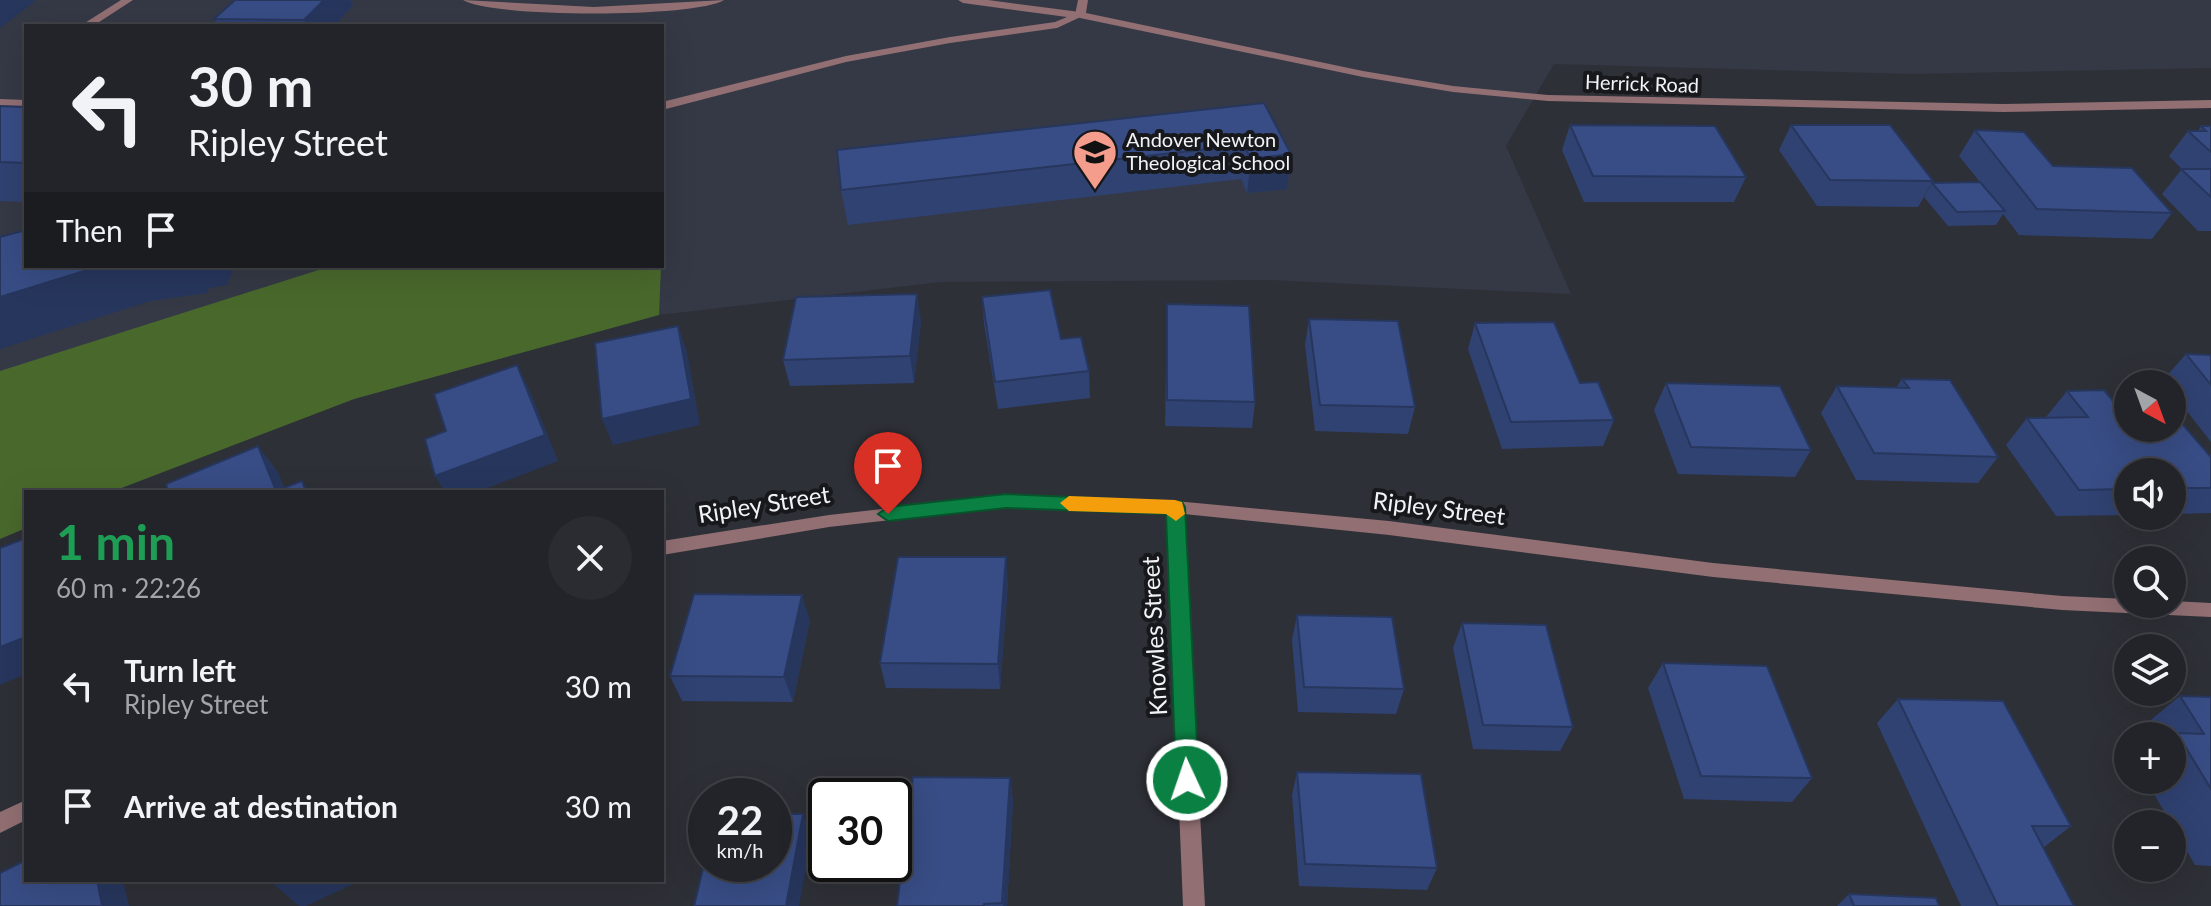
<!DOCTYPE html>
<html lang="en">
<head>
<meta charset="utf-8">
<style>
  body { margin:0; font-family:Lato,sans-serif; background:#2a2c31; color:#f1f3f6; height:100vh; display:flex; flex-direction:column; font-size:30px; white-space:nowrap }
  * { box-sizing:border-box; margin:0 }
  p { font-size:26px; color:#a2a4a8 }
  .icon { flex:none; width:44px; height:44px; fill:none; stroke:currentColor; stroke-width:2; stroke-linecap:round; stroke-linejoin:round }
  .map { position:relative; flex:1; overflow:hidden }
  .side { position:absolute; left:24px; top:490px; width:640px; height:392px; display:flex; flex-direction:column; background:#222429; border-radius:0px; box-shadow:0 8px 32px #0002,0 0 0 2px #3f4146 }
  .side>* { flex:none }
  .top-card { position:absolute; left:24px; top:24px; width:640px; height:244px; border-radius:0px; box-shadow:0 8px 32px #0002,0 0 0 2px #3f4146; background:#222429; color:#f1f3f6; overflow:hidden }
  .needle { width:52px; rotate:139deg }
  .controls { position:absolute; left:2114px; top:370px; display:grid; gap:16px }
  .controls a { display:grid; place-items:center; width:72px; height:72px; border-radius:50%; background:#222429; box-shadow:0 8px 32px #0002,0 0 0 2px #3f4146; font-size:40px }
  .speed { position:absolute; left:688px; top:778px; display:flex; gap:16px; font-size:40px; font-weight:700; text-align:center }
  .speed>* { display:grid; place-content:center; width:104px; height:104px; border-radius:50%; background:#222429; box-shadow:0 8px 32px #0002,0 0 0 2px #3f4146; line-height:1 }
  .speed small { font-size:20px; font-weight:400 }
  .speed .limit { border:4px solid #111; border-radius:12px; background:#fff; color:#111 }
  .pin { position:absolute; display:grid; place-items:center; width:68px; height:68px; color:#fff; margin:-82px -34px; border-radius:50% 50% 50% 0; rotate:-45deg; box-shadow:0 0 8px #0007 }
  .pin .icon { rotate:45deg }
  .me { position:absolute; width:88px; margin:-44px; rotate:357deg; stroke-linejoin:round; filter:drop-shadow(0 0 6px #0008) }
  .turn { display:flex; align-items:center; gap:28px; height:168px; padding:0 32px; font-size:36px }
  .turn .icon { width:104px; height:104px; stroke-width:2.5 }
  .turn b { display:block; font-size:56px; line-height:68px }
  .then { display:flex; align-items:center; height:76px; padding:0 32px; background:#0003; gap:16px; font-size:30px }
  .round { display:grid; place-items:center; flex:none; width:84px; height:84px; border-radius:42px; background:#2a2c31 }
  .headline { display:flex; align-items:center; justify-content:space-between; height:136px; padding:0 32px }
  h1 { font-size:48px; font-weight:700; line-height:60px; color:#1e9e55 }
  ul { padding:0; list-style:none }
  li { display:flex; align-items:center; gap:24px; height:120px; padding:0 32px }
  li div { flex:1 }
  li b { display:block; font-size:30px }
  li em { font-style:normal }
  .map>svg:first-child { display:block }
</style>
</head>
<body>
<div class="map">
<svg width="2211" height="906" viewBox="0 0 2211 906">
  <rect width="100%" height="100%" fill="#2e3037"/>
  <path fill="#343945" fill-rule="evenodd" d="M 0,0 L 2211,0 L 2211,68 L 1913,74 L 1554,64 L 1506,146 L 1571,294 L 1268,280 L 940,282 L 659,315 L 354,399 L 111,492 L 26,492 L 26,528 L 0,539 ZM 26,26 L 662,26 L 662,266 L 26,266 Z"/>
  <polygon fill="#49692c" points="331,266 661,266 659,315 354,399 111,492 26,492 26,528 0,539 0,371"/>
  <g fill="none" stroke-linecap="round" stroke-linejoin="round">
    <g fill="#916f73" fill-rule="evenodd">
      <polygon points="121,0 133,0 93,26 80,26"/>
      <path d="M 463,0 L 594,7 L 724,0 C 696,18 491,18 463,0 Z"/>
      <polygon points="958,0 988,0 1080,12 1085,15 1057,28 950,43 846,62 662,110 662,102 846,56 950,37 1055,22 1067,17 963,3"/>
      <polygon points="0,99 26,100 26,108 0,107"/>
    </g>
    <g fill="#916f73" fill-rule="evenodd">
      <polygon points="1078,0 1088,0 1086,13 1363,71 1453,86 1548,95 2003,104 2211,100 2211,108 2003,112 1548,101 1453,92 1363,77 1080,18 1075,15"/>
      <polygon points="1006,495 1175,501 1389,521 1713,563 2062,596 2128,599 2128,604 2172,604 2172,601 2211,603 2211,617 2062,610 1713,577 1389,535 1184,514 1205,906 1183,906 1167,513 1006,507 829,527 662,555 662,541 829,515"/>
      <polygon points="26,800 26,820 0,833 0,812"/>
    </g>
  </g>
  <g fill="#304272">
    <polygon points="235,0 350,0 353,5 334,26 218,26 214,19"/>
    <polygon points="1264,103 1291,154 1287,189 1247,193 1241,179 848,225 841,190"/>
    <polygon points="0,106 26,107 26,202 0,201"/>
    <polygon points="1570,125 1746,177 1734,202 1584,202 1562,150"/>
    <polygon points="1791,125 1933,181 1918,207 1817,206 1779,150"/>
    <polygon points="2201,126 2211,126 2211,231 2198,231 2162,194 2182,169 2169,156 2188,131 2198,131"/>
    <polygon points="1975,130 2053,166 2172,213 2152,239 2019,235 2003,214 1996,225 1948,226 1924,197 1932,183 1980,182 1959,156"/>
    <polygon points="982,297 1061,339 1089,371 1090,398 998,409 984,324"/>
    <polygon points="1167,304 1255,402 1252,428 1165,426"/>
    <polygon points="1309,319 1415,407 1408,434 1315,431 1305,345"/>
    <polygon points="921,321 914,383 790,386 783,360"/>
    <polygon points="1475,323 1580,383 1614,420 1603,446 1502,449 1468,349"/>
    <polygon points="2186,354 2211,355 2211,442 2172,392 2172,384 2166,384 2163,380"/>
    <polygon points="1902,379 1998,457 1978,483 1856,480 1821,413 1837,386 1896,388"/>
    <polygon points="1666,383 1811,450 1795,477 1678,474 1654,410"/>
    <polygon points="2067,391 2211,457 2211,513 2172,514 2172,472 2128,472 2128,515 2056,516 2006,445 2027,418 2047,418 2046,417"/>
    <polygon points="1008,582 1000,689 886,688 880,663"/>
    <polygon points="1297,615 1404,689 1396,714 1298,712 1292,640"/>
    <polygon points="810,620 793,702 682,701 670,676"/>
    <polygon points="1462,623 1573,727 1560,751 1473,749 1453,648"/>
    <polygon points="1663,663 1812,778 1792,802 1684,799 1648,688"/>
    <polygon points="2180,696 2211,697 2211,866 2195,865 2146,780 2172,780 2172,736 2145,736 2141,728"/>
    <polygon points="1898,699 2071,826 2043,848 2074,906 1961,906 1877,723"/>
    <polygon points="1297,772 1437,868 1427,890 1299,886 1292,795"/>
    <polygon points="1010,778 1013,801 1007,906 897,906"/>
    <polygon points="1849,894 1939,906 1837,906"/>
  </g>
  <g fill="#27365d">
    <polygon points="0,0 34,0 35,1 0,28"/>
    <polygon points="324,0 350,0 353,5 334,26 307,26 304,20"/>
    <polygon points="1291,154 1287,189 1247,193 1251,159"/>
    <polygon points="100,266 234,266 227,285 209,288 207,293 150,301 0,349 0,296"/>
    <polygon points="917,294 921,321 914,383 910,356"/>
    <polygon points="678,326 687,352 700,425 613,445 602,419"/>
    <polygon points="517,365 530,391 558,461 477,492 445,492 435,476"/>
    <polygon points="258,446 278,472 286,492 277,492"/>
    <polygon points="1006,557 1008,582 1000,689 998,664"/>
    <polygon points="802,595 810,620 793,702 784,677"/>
    <polygon points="26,637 26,674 0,685 0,647"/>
    <polygon points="1010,778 1013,801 1007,906 1003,906"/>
    <polygon points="803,814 812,837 799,906 786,906"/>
    <polygon points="97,880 123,880 129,906 102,906"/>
    <polygon points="269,880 362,880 306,906 299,906"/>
  </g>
  <g fill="#384d85" stroke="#27365d" stroke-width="2">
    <polygon points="235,0 324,0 304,20 214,19"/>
    <polygon points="1264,103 1291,154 1251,159 1244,145 841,190 837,150"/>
    <polygon points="0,106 26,107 26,163 0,162"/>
    <polygon points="1570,125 1715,126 1746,177 1593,176"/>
    <polygon points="1791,125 1890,125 1933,181 1830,180"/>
    <polygon points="2201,126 2211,126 2211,152 2188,131 2206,131"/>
    <polygon points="1975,130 2024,132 2053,166 2132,168 2172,213 2037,209"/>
    <polygon points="2181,169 2211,169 2211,197"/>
    <polygon points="1980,182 2005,211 1957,212 1932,183"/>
    <polygon points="26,230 26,266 100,266 0,297 0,237"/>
    <polygon points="1050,290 1061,339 1081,337 1089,371 995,382 982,297"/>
    <polygon points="917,294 910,356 783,360 796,297"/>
    <polygon points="1167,304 1249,306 1255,402 1167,400"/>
    <polygon points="1309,319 1398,321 1415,407 1320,405"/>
    <polygon points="1554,322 1580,383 1598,382 1614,420 1511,422 1475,323"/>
    <polygon points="678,326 691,399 602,419 595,343"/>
    <polygon points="2186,354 2211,355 2211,385"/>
    <polygon points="517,365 545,435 435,476 425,439 446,431 434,394"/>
    <polygon points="1902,379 1950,380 1998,457 1874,453 1837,386 1909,388"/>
    <polygon points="1666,383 1780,386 1811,450 1691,447"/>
    <polygon points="2104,390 2128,419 2128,428 2172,428 2172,419 2178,419 2211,457 2211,488 2172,488 2172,472 2128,472 2128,489 2079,490 2027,418 2088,417 2067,391"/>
    <polygon points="258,446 276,491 302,481 306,492 168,492 166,484"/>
    <polygon points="26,538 26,637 0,647 0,548"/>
    <polygon points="898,557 1006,557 998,664 880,663"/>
    <polygon points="694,594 802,595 784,677 670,676"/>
    <polygon points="1297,615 1392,617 1404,689 1304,687"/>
    <polygon points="1462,623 1546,625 1573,727 1483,725"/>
    <polygon points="1663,663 1767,666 1812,778 1701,776"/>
    <polygon points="2180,696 2211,697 2211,789 2177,733 2204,734"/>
    <polygon points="1898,699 2003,701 2071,826 2032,826 2074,906 1998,906"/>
    <polygon points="1297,772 1421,774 1437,868 1305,864"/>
    <polygon points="913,777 1010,778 1002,903 984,904 984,906 897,906"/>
    <polygon points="774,814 803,814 786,906 694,906 706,856 706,864 774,864"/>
    <polygon points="26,860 26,880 97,880 102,906 0,906 0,873"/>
    <polygon points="1849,894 1936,898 1939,906 1854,906"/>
  </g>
  <polygon fill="#0b8043" stroke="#07532c" stroke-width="2" points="1006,494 1182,502 1185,507 1199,780 1195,788 1187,791 1179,788 1176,780 1166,514 1006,508 888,521 878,514 888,507"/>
  <polygon fill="#f59e0b" points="1069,496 1175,500 1182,502 1185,514 1176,521 1166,514 1069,511 1060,503"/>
  <defs>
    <g id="school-pin" transform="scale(2.3)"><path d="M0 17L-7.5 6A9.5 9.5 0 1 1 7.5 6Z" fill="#f59d8d" stroke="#17181b"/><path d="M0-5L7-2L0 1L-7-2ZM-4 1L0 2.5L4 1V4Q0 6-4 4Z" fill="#111"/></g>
  </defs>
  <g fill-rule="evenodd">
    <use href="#school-pin" x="1095" y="152"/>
  </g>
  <g text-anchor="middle" stroke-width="8" stroke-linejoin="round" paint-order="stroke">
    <g font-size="20" fill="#f1f3f7" stroke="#17181b">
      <text transform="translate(1642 84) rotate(2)" y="7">Herrick Road</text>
    </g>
    <g font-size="20" fill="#f1f3f7" stroke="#17181b" text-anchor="start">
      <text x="1126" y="147">Andover Newton<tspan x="1126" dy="23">Theological School</tspan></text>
    </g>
    <g font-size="24" fill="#f1f3f7" stroke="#17181b">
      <text transform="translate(764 505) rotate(-9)" y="8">Ripley Street</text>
      <text transform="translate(1439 509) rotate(7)" y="8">Ripley Street</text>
      <text transform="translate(1155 636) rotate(-93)" y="8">Knowles Street</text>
    </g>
  </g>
</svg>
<div class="controls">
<a><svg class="needle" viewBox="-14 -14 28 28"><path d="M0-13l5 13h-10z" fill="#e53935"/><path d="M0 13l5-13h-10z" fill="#a2a4a8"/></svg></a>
<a><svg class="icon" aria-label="sound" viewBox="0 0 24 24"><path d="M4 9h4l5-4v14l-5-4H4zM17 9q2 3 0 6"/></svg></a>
<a><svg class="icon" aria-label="search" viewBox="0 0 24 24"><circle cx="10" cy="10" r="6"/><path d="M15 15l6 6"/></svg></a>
<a><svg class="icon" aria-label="layers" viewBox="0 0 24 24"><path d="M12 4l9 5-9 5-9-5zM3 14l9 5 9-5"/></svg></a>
<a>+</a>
<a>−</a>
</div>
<div class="speed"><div>22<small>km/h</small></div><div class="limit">30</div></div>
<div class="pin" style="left:888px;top:514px;background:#d93025"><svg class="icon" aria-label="arrive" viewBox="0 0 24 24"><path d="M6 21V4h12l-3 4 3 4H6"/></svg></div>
<svg class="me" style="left:1187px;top:780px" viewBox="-20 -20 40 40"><circle r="17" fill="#0b8043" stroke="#fff" stroke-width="3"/><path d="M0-11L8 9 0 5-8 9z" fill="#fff"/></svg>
<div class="top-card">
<div class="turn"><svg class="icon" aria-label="left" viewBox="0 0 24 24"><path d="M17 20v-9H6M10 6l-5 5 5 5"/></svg><div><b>30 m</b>Ripley Street</div></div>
<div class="then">Then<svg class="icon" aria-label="arrive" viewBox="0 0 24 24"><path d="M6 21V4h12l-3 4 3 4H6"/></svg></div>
</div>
<section class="side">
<div class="headline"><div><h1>1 min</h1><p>60 m · 22:26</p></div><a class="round"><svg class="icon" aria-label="close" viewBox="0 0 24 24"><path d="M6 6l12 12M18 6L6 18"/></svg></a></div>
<ul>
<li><svg class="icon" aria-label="left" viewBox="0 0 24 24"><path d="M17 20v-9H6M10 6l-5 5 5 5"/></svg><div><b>Turn left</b><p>Ripley Street</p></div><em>30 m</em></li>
<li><svg class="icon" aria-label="arrive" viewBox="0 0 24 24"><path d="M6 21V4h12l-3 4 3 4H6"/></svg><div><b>Arrive at destination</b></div><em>30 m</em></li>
</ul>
</section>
</div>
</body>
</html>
